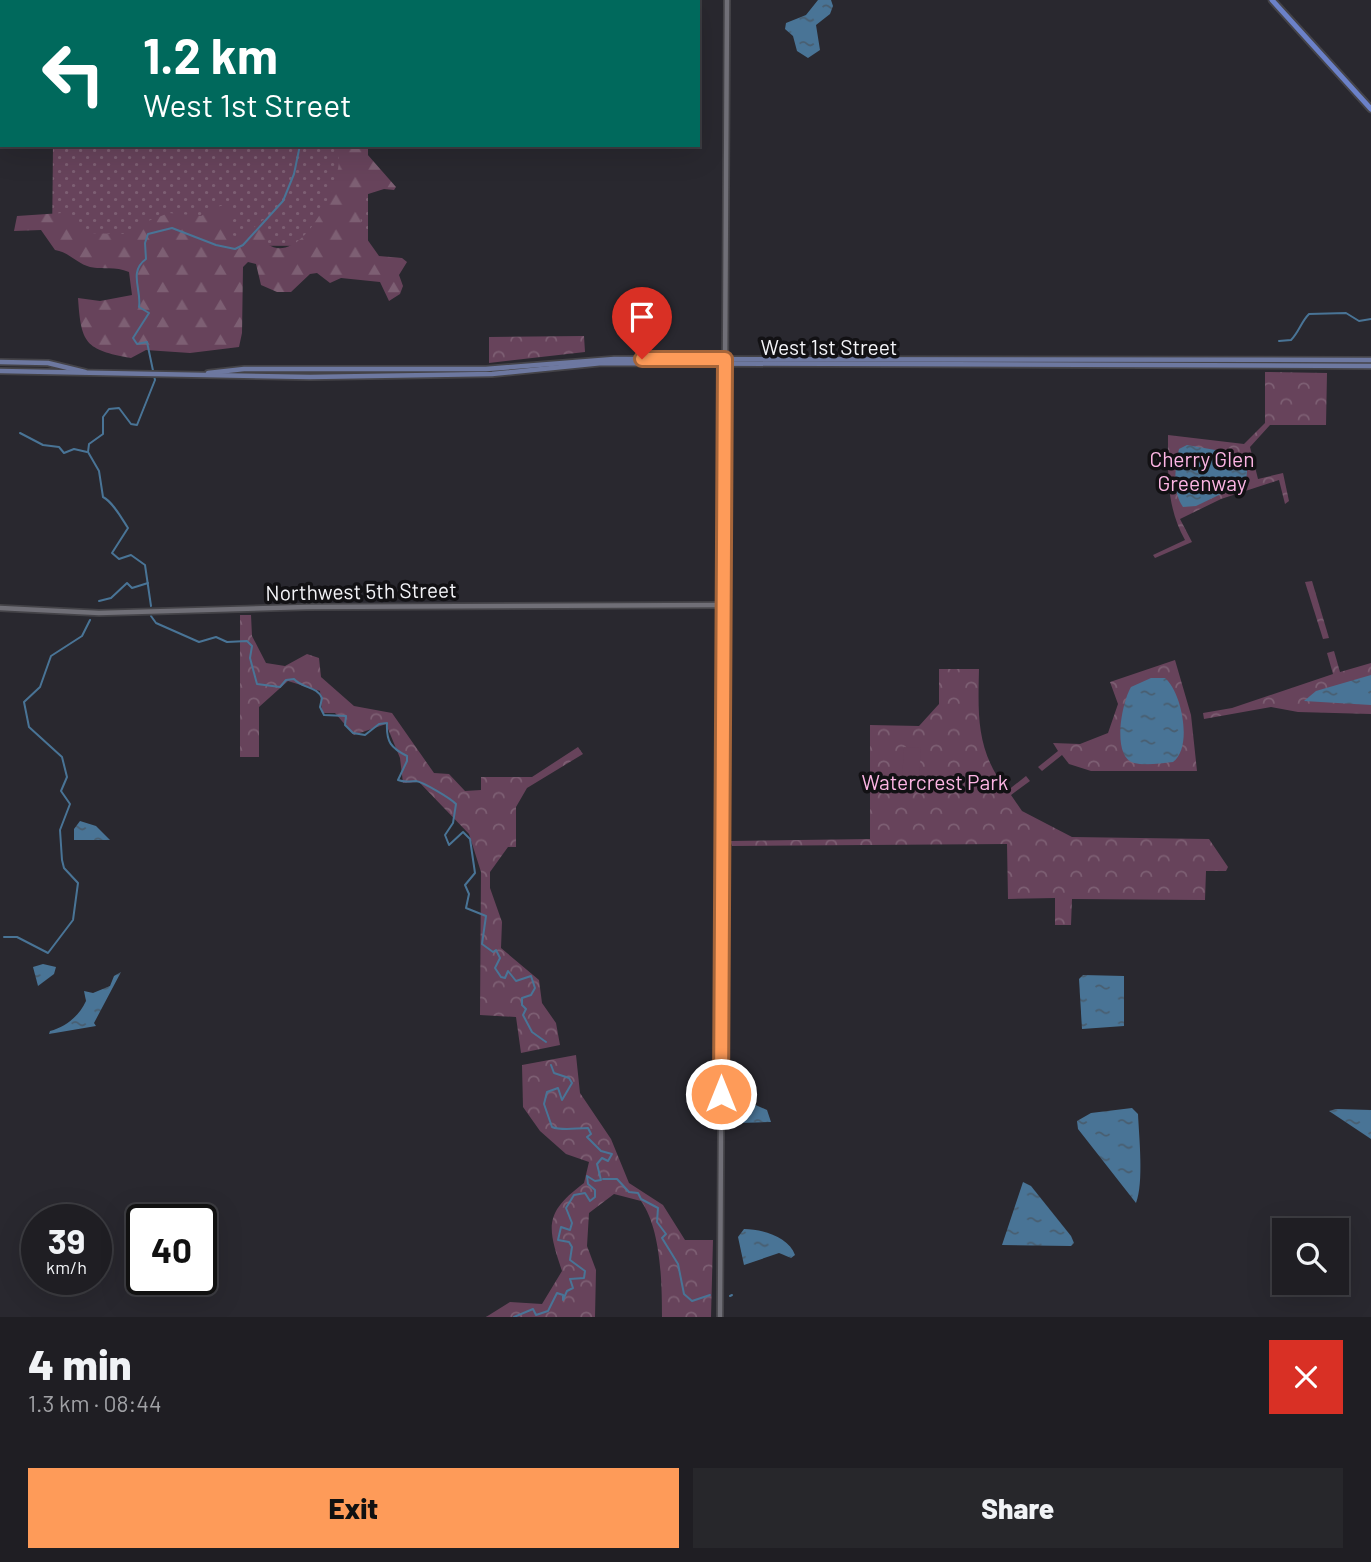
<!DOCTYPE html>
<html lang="en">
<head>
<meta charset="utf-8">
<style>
  body { margin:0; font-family:Barlow,sans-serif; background:#27272b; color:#f1f3f6; height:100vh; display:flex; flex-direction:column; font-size:26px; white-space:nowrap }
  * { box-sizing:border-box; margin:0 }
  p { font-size:23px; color:#a1a2a6 }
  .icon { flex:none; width:38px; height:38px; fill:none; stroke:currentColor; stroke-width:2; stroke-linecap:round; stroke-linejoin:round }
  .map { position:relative; height:1317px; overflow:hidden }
  .sheet { display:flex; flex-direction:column; background:#1f1e23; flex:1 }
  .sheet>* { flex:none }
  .top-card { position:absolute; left:0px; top:0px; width:700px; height:147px; box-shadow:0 7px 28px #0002,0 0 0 2px #3c3c41; background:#00695c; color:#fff; overflow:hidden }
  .tools { position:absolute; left:1272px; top:1218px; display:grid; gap:14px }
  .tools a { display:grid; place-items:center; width:77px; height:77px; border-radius:0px; background:#1f1e23; box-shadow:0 7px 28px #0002,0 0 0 2px #3c3c41; font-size:35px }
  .speed { position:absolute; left:21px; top:1204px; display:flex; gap:14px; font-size:35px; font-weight:700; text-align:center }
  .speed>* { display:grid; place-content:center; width:91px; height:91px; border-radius:50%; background:#1f1e23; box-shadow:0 7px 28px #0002,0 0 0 2px #3c3c41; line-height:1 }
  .speed small { font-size:18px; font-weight:400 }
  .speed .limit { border:4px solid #111; border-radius:10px; background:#fff; color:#111 }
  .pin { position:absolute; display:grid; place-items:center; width:60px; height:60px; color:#fff; margin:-72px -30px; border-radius:50% 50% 50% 0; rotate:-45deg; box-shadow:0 0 7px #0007 }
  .pin .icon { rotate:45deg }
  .me { position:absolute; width:77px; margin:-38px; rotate:0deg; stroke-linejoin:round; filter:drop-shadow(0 0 5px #0008) }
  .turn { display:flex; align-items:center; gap:24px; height:147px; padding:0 28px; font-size:32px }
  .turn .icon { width:91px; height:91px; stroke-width:2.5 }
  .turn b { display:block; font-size:49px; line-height:60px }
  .round { display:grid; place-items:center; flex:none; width:74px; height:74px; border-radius:0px; background:#27272b }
  .summary { display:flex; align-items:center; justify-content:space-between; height:119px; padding:0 28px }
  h1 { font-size:42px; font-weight:800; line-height:52px }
  .cta { display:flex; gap:14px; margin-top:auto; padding:14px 28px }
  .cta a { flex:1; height:80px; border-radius:0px; background:#fe9b59; color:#111; font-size:28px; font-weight:800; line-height:80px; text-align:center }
  .cta a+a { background:#27272b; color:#f1f3f6 }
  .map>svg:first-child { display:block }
</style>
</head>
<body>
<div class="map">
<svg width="1371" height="1317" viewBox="0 0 1371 1317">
  <defs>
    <pattern id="grass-dots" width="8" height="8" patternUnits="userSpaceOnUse" patternTransform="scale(1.75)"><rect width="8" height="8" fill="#67435b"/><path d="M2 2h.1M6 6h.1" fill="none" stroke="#7d5f73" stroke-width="1.8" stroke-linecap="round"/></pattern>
    <pattern id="forest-firs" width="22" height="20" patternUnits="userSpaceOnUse" patternTransform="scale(1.75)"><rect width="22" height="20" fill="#67435b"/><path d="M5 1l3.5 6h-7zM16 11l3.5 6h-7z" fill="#7d5f73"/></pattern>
    <pattern id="park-crowns" width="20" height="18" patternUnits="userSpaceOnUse" patternTransform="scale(1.75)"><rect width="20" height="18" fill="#67435b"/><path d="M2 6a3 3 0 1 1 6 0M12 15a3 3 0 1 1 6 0" fill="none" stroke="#7d5f73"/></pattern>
    <pattern id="water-ripples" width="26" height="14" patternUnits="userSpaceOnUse" patternTransform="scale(1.75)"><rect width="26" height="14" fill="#497496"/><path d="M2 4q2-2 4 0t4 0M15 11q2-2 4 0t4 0" fill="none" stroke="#495e70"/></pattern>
  </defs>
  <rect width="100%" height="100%" fill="#29282f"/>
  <g fill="url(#grass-dots)">
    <polygon points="89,0 368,0 368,2"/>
    <polygon points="53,145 368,145 368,246 52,245"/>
  </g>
  <g fill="url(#forest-firs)">
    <polygon points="294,0 571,0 292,2"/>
    <path d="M 335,145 L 368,145 L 367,154 L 396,187 L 394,190 L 384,189 L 365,195 L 366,210 L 360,213 L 362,232 L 379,256 L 402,258 L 407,262 L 399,275 L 403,286 L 400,294 L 389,301 L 380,282 L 341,278 L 330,283 L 317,273 L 310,274 L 291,292 L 277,292 L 261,285 L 256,264 L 248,262 L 243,267 L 242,333 L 239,347 L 190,353 L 146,350 L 131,358 C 85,350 81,343 78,298 L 100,301 L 132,295 L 129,272 C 115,266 103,270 90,267 C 76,263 69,252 55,250 L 41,230 L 14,231 L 17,216 L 62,213 L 69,215 L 80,233 L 126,234 L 141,220 L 148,221 L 169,213 L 201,216 L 220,206 L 228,206 L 234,217 L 229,235 L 242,237 L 263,220 L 268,223 L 267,244 C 302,267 338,188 339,161 C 339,155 335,152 335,145 Z"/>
  </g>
  <g fill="url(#park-crowns)">
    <polygon points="584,336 585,352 489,363 489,337"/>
    <path d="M 1265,372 L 1327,373 L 1326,425 L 1270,425 L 1250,447 L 1258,479 L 1283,473 L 1289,501 L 1285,504 L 1279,480 L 1221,499 L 1180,519 L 1192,542 L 1155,558 L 1153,555 L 1185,540 C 1166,506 1168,473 1168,435 L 1244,444 L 1265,423 Z"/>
    <polygon points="1312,581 1329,638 1323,639 1305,582"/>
    <polygon points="240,615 251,615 252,636 266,663 285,666 307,654 319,658 321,677 354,706 392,713 434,773 449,774 465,791 481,790 481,777 532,777 578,747 583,754 527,788 516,807 516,847 508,847 490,872 490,888 502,922 501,948 539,980 542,1003 556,1023 560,1045 521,1053 516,1017 480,1015 481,872 469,834 419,782 403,783 400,758 386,724 354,735 335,713 322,713 320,691 288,681 259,707 259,757 240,757"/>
    <polygon points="1334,651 1340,672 1371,663 1371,714 1298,712 1271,707 1204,719 1203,713 1232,708 1333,674 1327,653"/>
    <polygon points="1175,660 1191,715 1197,771 1091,771 1069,764 1062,755 1042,771 1038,767 1058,751 1053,743 1080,744 1108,733 1118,704 1110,682"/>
    <path d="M 939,669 L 979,669 C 978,717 976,750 1007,791 L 1026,776 L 1030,781 L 1011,795 L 1022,811 L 1072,837 L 1209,839 L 1228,867 L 1226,871 L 1206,871 L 1205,900 L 1072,899 L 1071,925 L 1055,925 L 1055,898 L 1008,899 L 1007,844 L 732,846 L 731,841 L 870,839 L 870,725 L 919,726 L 939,704 Z"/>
    <path d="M 576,1055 L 580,1093 L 611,1139 L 629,1183 L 663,1205 L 685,1240 L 713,1240 L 711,1317 L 662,1317 C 662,1283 661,1229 641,1201 L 614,1194 L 589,1213 L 587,1246 L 596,1270 L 595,1317 L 486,1317 L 510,1302 L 542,1304 L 562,1271 C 547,1226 544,1213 584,1183 L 589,1162 L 566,1154 L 540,1131 L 523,1107 L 522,1065 Z"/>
  </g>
  <polygon fill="#67435b" points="904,747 921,748 919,783 902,782"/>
  <g fill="url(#water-ripples)">
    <polygon points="818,0 831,0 833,6 830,14 816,25 820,50 808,58 797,51 793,36 785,29 786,23 806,15"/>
    <path d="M 1187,445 L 1238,454 L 1247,471 L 1246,482 L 1196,506 L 1183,507 C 1172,492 1175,467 1179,449 Z"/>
    <polygon points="1371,675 1371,705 1304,701 1316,691"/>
    <path d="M 1151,678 L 1165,678 C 1182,692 1193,748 1173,762 C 1161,763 1146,766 1134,763 C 1111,756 1122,702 1131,687 Z"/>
    <polygon points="80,821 96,826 110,840 74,840 74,829"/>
    <polygon points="43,964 56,967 54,974 38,986 33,967"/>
    <path d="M 121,972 L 94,1023 L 96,1026 L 49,1034 L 50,1031 C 66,1027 79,1016 86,1001 L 84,991 L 93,993 L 110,986 L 114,976 Z"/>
    <polygon points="1083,975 1124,976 1124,1026 1082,1029 1079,979"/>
    <polygon points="751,1103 767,1110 771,1122 739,1123 740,1106 746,1109"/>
    <path d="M 1132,1108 L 1138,1114 C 1139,1136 1144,1183 1136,1203 L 1078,1129 L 1077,1121 L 1091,1113 Z"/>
    <polygon points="1336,1109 1371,1110 1371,1139 1329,1111"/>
    <polygon points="1023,1182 1031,1186 1071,1236 1074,1243 1071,1246 1002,1245"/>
    <path d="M 744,1229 C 762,1229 789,1237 795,1255 L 791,1258 L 779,1253 L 744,1265 L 738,1237 Z"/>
  </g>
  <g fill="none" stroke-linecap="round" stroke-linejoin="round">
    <g stroke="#497496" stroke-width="2">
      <polyline points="477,2 478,0"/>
      <path d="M 1279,341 L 1291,340 C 1299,332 1301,322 1309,314 L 1346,313 L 1359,321 L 1371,319"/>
      <polyline points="20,433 43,445 59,447 64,453 74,449 87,452"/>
      <polyline points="99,601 111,598 127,583 132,588 148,583"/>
      <path d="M 151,606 L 145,565 L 131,555 L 119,559 L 112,553 L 128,528 C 122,519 113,502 103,497 L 99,471 L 88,452 L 89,444 L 103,434 L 103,417 L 109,409 L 119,408 L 131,424 L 137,425 L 155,380 L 147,342 L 137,344 L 133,338 L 149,313 L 139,307 C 142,290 128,272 146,259 L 145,243 L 148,234 L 172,228 L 216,245 L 235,249 L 243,245 L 283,201 L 294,174 L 300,145"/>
      <path d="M 151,616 L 156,623 L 199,642 L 216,637 L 227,642 L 247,641 L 252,646 L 250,658 L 257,684 L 280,687 L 286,680 L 294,679 C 303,689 317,686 322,698 L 320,707 L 324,715 L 346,716 L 345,725 L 353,733 L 365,735 L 379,724 L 387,723 C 386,742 391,748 407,756 L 407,761 L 398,780 C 406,783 408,781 416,781 C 423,782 450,798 456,804 L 453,823 L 445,835 L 449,845 L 463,832 L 470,839 L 475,873 L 465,885 L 469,894 L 466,908 L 486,916 L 482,944 L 493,952 L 496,950 L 500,958 L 495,968 L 501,977 L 505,978 L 508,971 L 516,981 L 531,976 L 535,988 L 531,995 L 522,998 L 522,1005 L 526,1009 L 523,1015 L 532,1032 L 546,1042"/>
      <polyline points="4,937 17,937 48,953 73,920 78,883 64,868 62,860 60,830 70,804 61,791 67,777 62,757 29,727 24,702 40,687 51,656 82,636 90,620"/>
      <polyline points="603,1179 617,1179 629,1192 638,1193 641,1199 658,1208 657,1222 666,1234 662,1238 678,1264 684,1294 692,1301 710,1295"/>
      <polyline points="730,1296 732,1295"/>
      <path d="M 514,1317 L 533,1309 L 536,1315 L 548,1311 L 557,1293 L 563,1295 L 563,1300 L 567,1291 L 573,1288 L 570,1279 L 584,1278 L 585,1271 L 570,1260 L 572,1247 L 569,1242 L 558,1240 L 561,1227 L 570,1230 L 572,1223 L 566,1208 L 574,1195 L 585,1193 L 590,1201 L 595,1197 L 595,1190 L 588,1184 L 587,1176 L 595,1181 L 601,1180 L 597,1164 L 602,1158 L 608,1161 L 612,1154 L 601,1151 L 587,1137 L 591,1134 L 588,1128 C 576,1128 562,1131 552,1127 L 544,1104 L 547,1092 L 558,1088 L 562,1100 L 572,1083 L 569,1078 L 554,1073 L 551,1065"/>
    </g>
    <g stroke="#444348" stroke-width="8">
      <g id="tertiary">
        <polyline points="0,608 99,613 307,607 723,605"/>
        <polyline points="720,1317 727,0"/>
      </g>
    </g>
    <g stroke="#444348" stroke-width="8">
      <g id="secondary">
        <polyline points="0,362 48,363 85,372"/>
        <polyline points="0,371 310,377 492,374 602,363 1371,366"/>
        <polyline points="208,373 244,369 486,369 614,359 1371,360"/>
      </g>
    </g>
    <g stroke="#444348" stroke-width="9">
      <polyline id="primary" points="1272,0 1371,109"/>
    </g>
    <use href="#tertiary" stroke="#706f77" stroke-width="4.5"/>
    <use href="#secondary" stroke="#6d78a0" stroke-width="4.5"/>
    <use href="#primary" stroke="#6b81c8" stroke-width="5"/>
  </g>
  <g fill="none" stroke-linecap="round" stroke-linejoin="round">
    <g stroke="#a5653a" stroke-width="18">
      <polyline id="route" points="642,359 725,359 721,1094"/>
    </g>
    <use href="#route" stroke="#fe9b59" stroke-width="12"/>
  </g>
  <g text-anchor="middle" stroke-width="7" stroke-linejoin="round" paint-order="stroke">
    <g font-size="21" fill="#f4f4f8" stroke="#121114">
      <text x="829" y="355">West 1st Street</text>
      <text transform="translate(361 592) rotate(-1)" y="7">Northwest 5th Street</text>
    </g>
    <g font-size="21" fill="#fdb5e4" stroke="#121114">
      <text x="1202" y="467">Cherry Glen<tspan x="1202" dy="24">Greenway</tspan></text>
      <text x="935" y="790">Watercrest Park</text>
    </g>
  </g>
</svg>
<div class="tools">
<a><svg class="icon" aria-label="search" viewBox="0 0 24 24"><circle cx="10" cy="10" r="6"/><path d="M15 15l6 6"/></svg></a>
</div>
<div class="speed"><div>39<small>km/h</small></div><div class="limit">40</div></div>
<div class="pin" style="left:642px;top:359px;background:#d93025"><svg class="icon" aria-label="arrive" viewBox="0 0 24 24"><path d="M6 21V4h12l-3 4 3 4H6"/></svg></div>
<svg class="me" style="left:721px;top:1094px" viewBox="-20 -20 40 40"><circle r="17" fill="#fe9b59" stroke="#fff" stroke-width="3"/><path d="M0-11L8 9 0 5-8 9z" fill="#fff"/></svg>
<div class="top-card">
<div class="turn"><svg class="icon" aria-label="left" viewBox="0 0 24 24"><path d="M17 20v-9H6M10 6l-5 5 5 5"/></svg><div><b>1.2 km</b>West 1st Street</div></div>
</div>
</div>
<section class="sheet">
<div class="summary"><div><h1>4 min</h1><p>1.3 km · 08:44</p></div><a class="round" style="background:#d93025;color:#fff"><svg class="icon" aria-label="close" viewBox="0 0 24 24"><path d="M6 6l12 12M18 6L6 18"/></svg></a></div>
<div class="cta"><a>Exit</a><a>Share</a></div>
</section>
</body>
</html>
